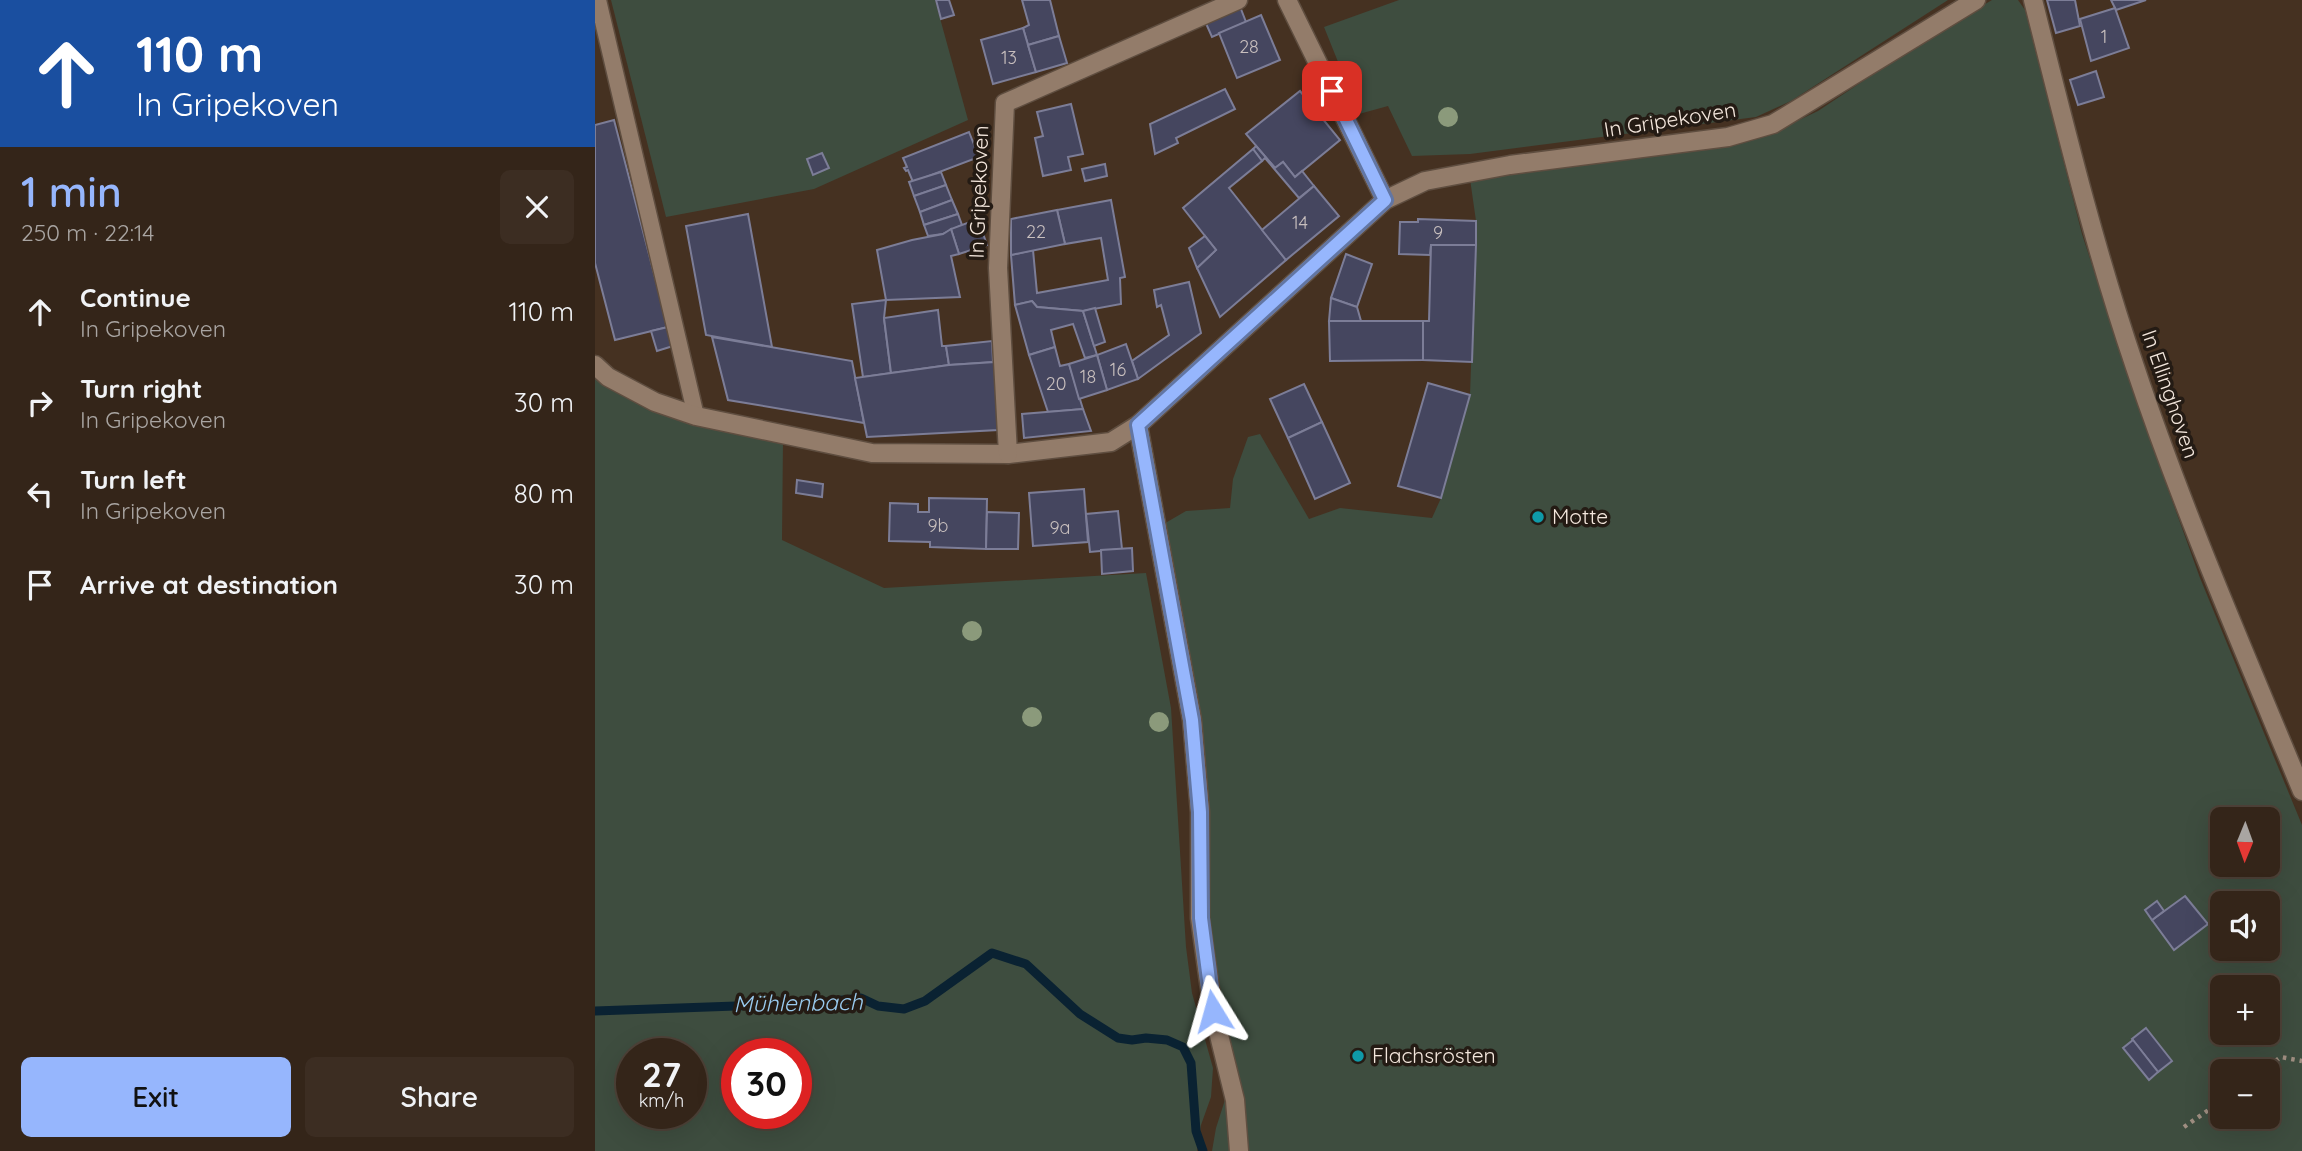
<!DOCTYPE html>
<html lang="en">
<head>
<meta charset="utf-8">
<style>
  body { margin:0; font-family:Quicksand,sans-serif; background:#3c2d22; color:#f1f3f6; height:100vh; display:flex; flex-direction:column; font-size:26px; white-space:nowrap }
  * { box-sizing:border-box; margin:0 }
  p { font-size:23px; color:#a9a5a2 }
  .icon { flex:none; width:38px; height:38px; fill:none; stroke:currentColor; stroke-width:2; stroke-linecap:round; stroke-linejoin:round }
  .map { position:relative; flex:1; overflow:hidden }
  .drawer { display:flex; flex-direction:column; background:#342519; width:595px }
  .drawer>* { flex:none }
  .guide { background:#1a4fa0; color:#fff; overflow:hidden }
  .needle { width:46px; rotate:181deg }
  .controls { position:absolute; left:1615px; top:807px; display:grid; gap:14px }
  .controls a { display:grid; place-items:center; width:70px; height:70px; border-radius:10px; background:#342519; box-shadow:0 7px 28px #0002,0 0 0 2px #4e4238; font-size:35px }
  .speed { position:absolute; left:21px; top:1038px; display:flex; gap:14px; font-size:35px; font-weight:700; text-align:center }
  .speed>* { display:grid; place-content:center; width:91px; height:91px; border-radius:50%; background:#342519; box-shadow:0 7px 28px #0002,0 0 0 2px #4e4238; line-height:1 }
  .speed small { font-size:18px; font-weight:400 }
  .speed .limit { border:10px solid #d22; background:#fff; color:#111 }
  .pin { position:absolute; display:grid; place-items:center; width:60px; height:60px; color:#fff; margin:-30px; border-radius:14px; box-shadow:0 4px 10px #0006 }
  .me { position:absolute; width:77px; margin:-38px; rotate:352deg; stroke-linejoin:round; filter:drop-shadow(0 0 5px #0008) }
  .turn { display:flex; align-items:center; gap:24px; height:147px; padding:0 21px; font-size:32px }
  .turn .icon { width:91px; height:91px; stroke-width:2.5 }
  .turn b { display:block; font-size:49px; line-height:60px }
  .round { display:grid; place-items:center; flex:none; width:74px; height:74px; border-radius:10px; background:#3c2d22 }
  .headline { display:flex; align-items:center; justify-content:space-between; height:119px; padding:0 21px }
  h1 { font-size:42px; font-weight:600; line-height:52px; color:#96b6fd }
  .button { display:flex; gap:14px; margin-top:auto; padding:14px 21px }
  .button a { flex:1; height:80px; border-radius:10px; background:#96b6fd; color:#111; font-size:28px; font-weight:600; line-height:80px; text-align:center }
  .button a+a { background:#3c2d22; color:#f1f3f6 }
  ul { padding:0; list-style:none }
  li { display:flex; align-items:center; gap:21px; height:91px; padding:0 21px }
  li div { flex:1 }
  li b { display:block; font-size:26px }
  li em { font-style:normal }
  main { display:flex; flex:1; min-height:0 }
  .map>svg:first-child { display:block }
</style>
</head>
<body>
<main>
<section class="drawer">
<div class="guide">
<div class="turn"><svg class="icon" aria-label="ahead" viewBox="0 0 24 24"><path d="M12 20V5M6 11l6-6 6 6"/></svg><div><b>110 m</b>In Gripekoven</div></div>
</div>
<div class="headline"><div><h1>1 min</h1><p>250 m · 22:14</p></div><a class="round"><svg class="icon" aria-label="close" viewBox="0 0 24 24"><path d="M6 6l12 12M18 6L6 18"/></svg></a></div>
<ul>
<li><svg class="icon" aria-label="ahead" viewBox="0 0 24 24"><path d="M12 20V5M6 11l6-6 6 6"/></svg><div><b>Continue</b><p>In Gripekoven</p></div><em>110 m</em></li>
<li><svg class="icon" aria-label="right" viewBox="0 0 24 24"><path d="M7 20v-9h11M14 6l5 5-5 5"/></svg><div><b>Turn right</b><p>In Gripekoven</p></div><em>30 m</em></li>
<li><svg class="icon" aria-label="left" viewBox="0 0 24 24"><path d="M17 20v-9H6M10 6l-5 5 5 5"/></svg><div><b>Turn left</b><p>In Gripekoven</p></div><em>80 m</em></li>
<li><svg class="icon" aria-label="arrive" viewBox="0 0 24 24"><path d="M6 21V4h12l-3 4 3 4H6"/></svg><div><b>Arrive at destination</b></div><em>30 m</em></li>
</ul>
<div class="button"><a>Exit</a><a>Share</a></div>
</section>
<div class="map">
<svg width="1707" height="1151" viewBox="0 0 1707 1151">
  <rect width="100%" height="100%" fill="#453121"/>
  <g fill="#3e4d3f" fill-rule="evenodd">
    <polygon points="16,0 340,0 373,120 219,189 71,217"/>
    <polygon points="804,0 1353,0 1196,101 1161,117 875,154 817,156 793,106 764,114 729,27"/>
    <path d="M 1397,0 L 1423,0 L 1430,10 L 1487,234 L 1542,403 L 1605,578 L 1707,825 L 1707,1151 L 617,1151 L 621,1128 L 635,1084 L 600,867 L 588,699 L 560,529 L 591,511 L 635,508 L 638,479 L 653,437 L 665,434 L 714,519 L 745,508 L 837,518 L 846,498 L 875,395 L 881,221 L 875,179 L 1168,137 L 1223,111 L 1331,39 ZM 1628,819 L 1673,819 L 1673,864 L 1628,864 ZM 1628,903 L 1673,903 L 1673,948 L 1628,948 ZM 1628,987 L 1673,987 L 1673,1032 L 1628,1032 ZM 1628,1071 L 1673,1071 L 1673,1116 L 1628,1116 Z"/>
    <path d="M 0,370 L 46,406 L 97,423 L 188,440 L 187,540 L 289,588 L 551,573 L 576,708 L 591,947 L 597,993 L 618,1068 L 616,1097 L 606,1125 L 602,1151 L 0,1151 ZM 37,1054 L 96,1054 L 96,1113 L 37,1113 ZM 142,1054 L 201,1054 L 201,1113 L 142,1113 Z"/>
  </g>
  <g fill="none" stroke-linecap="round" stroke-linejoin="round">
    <polyline stroke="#0a2232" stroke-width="9" points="0,1011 222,1003 266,998 283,1006 309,1009 330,1001 397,953 431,964 485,1014 523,1038 537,1040 551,1038 572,1040 588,1047 596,1063 601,1131 608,1151"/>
  </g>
  <g fill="#45465f" stroke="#7c7d97" stroke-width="2">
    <polygon points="341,0 354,0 359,15 346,19"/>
    <polygon points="427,0 455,0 464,36 433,45 428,28 434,25"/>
    <polygon points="1452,0 1480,0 1485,26 1461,33"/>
    <polygon points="1516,0 1551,0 1521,10"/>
    <polygon points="644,4 651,22 617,37 609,19"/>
    <polygon points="1520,8 1534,48 1496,61 1485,19"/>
    <polygon points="666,15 685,60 642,78 624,33"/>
    <polygon points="428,28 441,72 398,84 386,40"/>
    <polygon points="464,36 472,63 441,72 433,45"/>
    <polygon points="1501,71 1509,97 1483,105 1475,80"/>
    <polygon points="630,89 640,109 581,138 583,143 560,154 555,124"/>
    <polygon points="705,91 745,140 700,177 688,162 680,168 651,134"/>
    <polygon points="476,104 488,154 473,157 476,170 448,176 440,138 448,136 442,112"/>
    <polygon points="19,120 73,327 20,340 0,263 0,125"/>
    <polygon points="374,132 384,157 318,182 313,170 311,171 309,168 312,167 308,158"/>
    <polygon points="661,146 680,168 688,162 700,177 707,171 719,186 704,198 670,158 667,161 658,149"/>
    <polygon points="658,149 667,161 634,188 691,260 625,317 602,268 621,250 588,208"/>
    <polygon points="227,153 234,168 218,175 212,159"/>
    <polygon points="510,164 512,176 490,181 487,169"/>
    <polygon points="346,172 351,185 319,196 314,182"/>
    <polygon points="351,185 357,200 325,212 319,196"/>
    <polygon points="719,186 744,216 691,260 667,230"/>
    <polygon points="357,200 363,214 329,225 325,212"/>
    <polygon points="516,200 530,277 525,278 526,304 488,311 442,307 437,301 420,305 416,255 438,250 442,293 513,280 506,238 470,244 462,210"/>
    <polygon points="462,210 470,244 416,255 416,219"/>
    <polygon points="153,214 177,347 111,335 91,226"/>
    <polygon points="363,214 367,225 348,234 333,236 329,225"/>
    <polygon points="383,219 392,245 364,254 356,229"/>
    <polygon points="823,219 881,221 881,245 836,245 835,255 804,254 805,222 823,222"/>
    <polygon points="356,229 364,254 356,256 365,297 291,300 282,250 317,240 348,234"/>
    <polygon points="610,236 621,250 602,268 594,248"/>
    <polygon points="836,245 881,245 877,362 828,360 828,321 834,321"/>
    <polygon points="751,254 777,264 762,307 736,298"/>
    <polygon points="594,282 606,333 543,379 537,361 574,335 566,305 562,307 559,290"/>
    <polygon points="736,298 762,307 766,321 734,321"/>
    <polygon points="291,300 289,318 296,373 268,377 257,304"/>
    <polygon points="437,301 442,307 488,311 502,355 490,358 478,324 456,330 460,347 434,355 420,305"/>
    <polygon points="500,308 510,342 499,346 488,311"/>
    <polygon points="343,310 347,346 351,346 354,365 296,373 289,318"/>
    <polygon points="734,321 828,321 828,360 735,361"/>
    <polygon points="73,327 78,346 62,351 56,331"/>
    <polygon points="117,337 257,361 269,423 133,400"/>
    <polygon points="397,341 398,362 354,365 351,346"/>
    <polygon points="531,344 543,379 512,390 502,355"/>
    <polygon points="460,347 465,366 474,364 488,409 453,412 434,355"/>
    <polygon points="502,355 512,390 484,399 474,364"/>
    <polygon points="400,362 403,430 272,437 260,378 354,365"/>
    <polygon points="833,383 875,395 846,498 803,486"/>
    <polygon points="709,384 727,422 693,438 675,399"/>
    <polygon points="488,409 496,431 429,438 427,414"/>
    <polygon points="727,422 755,483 720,499 693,438"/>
    <polygon points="202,480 228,484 227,497 201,493"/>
    <polygon points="489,489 493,542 438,546 434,493"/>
    <polygon points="334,498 392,499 391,549 335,547 335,542 294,541 295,503 323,504 323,512 334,512"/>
    <polygon points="523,511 527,549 495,552 491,514"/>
    <polygon points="392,512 424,513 423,549 391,549"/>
    <polygon points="537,548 538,571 507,574 506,550"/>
    <polygon points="1590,896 1613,924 1579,950 1557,920"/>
    <polygon points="1562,901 1569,911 1557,920 1550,910"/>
    <polygon points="1551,1028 1577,1061 1563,1072 1537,1039"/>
    <polygon points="1538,1040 1563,1072 1554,1080 1528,1048"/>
  </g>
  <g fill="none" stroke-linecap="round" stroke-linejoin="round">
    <g stroke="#5f4e40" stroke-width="19">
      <polyline id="lane" points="3,0 101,416"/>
    </g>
    <g stroke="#5f4e40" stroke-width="21">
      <g id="street">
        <polyline points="692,0 790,200"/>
        <path d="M 1438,0 C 1469,123 1499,247 1540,367 C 1588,511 1649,651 1707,791"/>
        <polyline points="0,365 13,377 60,402 101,416 277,453 413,454 516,442 543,425 790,200 830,181 915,165 1133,137 1178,124 1381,0"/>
        <polyline points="543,425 597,720 605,812 605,918 618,1011 640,1100 644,1151"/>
        <polyline points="413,454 403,268 410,103 643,0"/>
      </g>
    </g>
    <g stroke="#9f8e81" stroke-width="4.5" stroke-dasharray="3.5 5" stroke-linecap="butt">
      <polyline points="1667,1071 1686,1057 1707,1061"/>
      <polyline points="1589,1127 1628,1100"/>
    </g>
    <use href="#lane" stroke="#937c6a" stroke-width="16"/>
    <use href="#street" stroke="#937c6a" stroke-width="18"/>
  </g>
  <g fill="#8b9a7b">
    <circle cx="853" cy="117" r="10"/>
    <circle cx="377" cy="631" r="10"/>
    <circle cx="437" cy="717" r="10"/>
    <circle cx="564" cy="722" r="10"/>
  </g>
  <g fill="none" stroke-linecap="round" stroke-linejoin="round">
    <g stroke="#6276a4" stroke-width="18">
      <polyline id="route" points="618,1011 606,918 605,812 597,720 543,425 790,200 737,91"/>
    </g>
    <use href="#route" stroke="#96b6fd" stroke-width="12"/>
  </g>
  <g fill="#0f9aa8" stroke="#241b14" stroke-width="2.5">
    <circle cx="943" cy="517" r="7"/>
    <circle cx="763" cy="1056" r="7"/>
  </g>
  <g text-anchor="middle" stroke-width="7" stroke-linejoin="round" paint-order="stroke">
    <g font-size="18" fill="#c8bfbe">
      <text x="1509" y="43">1</text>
      <text x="654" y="53">28</text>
      <text x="414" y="64">13</text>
      <text x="705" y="229">14</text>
      <text x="441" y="238">22</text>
      <text x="843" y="239">9</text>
      <text x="523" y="376">16</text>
      <text x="493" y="383">18</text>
      <text x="461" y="390">20</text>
      <text x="343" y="532">9b</text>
      <text x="465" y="534">9a</text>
    </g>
    <g font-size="21" fill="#f4e7dd" stroke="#241b14">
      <text transform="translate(1075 120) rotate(-9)" y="7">In Gripekoven</text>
      <text transform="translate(384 192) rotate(-88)" y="7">In Gripekoven</text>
      <text transform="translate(1575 394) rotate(71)" y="7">In Ellinghoven</text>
    </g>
    <g font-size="21" fill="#f4e7dd" stroke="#241b14" text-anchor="start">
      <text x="957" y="524">Motte</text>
      <text x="777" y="1063">Flachsrösten</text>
    </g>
    <g font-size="23" font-style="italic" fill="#99caee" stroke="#241b14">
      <text transform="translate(203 1003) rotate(-1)" y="8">Mühlenbach</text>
    </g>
  </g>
</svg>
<div class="controls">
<a><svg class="needle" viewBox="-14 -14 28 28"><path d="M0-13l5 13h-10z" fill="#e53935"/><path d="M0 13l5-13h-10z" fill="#a9a5a2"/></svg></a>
<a><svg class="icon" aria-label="sound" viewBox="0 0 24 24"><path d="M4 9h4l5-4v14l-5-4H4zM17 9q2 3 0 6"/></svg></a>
<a>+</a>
<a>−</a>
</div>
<div class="speed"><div>27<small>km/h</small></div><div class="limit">30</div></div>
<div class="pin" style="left:737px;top:91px;background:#d93025"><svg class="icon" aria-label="arrive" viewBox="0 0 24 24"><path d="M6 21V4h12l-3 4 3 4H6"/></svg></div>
<svg class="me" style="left:618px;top:1011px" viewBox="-20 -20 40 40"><path d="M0-17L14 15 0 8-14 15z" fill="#96b6fd" stroke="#fff" stroke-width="4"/></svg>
</div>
</main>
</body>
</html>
